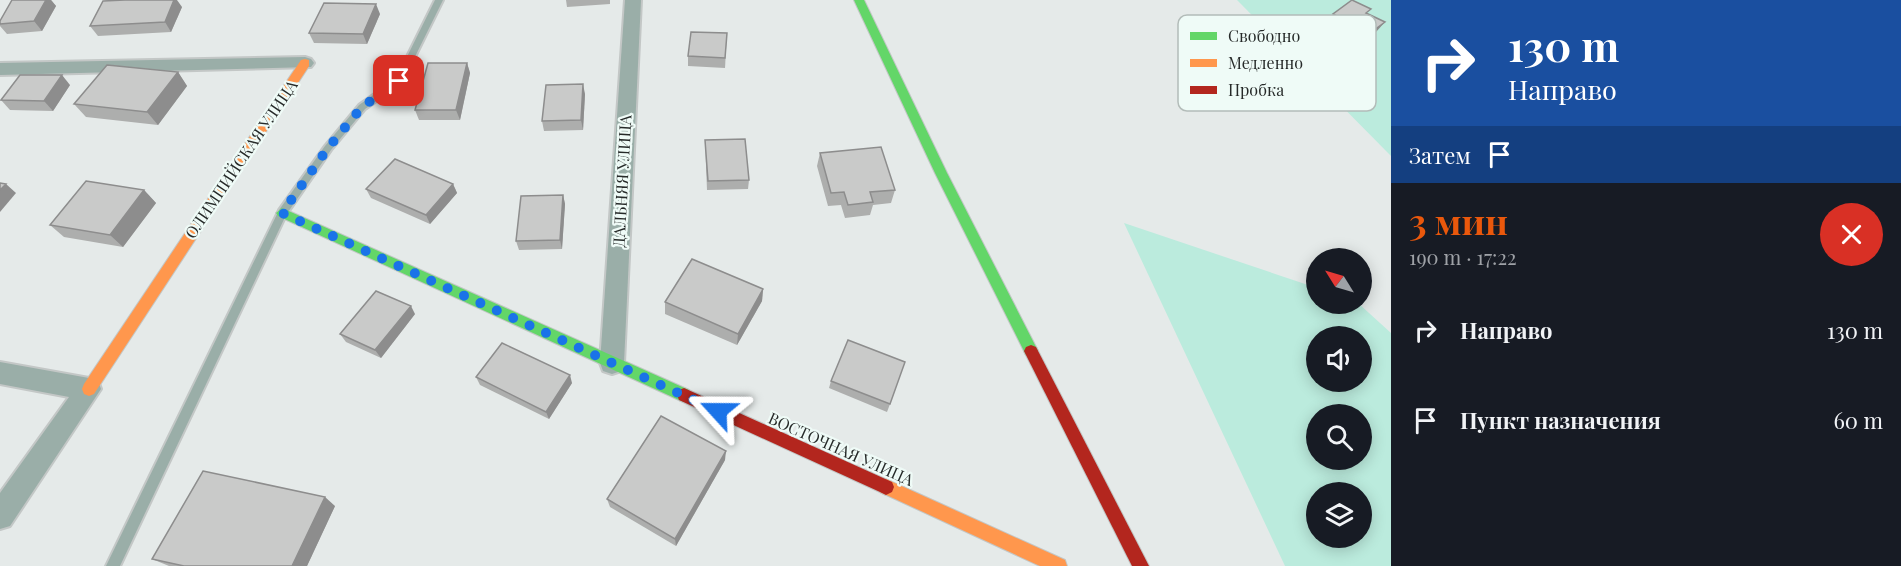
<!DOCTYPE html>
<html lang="ru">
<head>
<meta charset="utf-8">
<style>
  body { margin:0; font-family:"Playfair Display",serif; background:#242831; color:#f1f3f6; height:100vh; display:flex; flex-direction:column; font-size:22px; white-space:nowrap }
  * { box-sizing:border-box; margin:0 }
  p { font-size:20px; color:#9ea1a6 }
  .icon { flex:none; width:33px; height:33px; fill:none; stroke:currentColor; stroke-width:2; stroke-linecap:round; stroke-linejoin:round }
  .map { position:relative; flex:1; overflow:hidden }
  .side { display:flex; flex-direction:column; background:#171b24; width:510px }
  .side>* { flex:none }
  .guide { background:#1a4fa0; color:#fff; overflow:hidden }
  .needle { width:39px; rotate:307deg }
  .buttons { position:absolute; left:1306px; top:248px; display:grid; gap:12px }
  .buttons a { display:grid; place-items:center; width:66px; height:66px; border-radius:50%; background:#171b24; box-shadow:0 3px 15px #0003; font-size:30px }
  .pin { position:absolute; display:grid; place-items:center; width:51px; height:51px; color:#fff; margin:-26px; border-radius:12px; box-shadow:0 3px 9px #0006 }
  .me { position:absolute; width:66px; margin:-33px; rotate:294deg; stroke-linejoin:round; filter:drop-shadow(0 0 4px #0008) }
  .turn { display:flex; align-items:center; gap:21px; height:126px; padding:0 18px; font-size:27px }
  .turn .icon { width:78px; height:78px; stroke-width:2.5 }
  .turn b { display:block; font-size:42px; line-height:51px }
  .then { display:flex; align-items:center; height:57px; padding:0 18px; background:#0003; gap:12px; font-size:22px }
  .round { display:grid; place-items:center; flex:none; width:63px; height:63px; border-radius:32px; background:#242831 }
  .head { display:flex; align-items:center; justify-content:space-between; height:102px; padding:0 18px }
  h1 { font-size:36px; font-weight:700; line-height:45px; color:#ea580c }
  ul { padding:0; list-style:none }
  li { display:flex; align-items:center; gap:18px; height:90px; padding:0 18px }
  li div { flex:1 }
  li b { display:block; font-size:22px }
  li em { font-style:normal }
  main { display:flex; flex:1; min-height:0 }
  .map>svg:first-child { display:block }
</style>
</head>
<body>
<main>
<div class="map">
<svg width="1391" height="566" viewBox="0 0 1391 566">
  <rect width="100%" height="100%" fill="#e5eae9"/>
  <g fill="#bbebdd" fill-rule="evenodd">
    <polygon points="1237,0 1391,0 1391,156"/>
    <path d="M 1124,223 L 1317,288 L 1317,303 L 1358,303 L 1391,333 L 1391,566 L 1285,566 ZM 1317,336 L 1362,336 L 1362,381 L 1317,381 ZM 1317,414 L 1362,414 L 1362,459 L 1317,459 ZM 1317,492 L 1362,492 L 1362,537 L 1317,537 Z"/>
  </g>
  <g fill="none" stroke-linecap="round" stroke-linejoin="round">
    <g stroke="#c3c7c6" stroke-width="4">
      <polygon id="lane" points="435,0 443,0 402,83 365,109 331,150 286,215 120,566 106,566 279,210 325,146 359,105 396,79"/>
    </g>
    <g stroke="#c3c7c6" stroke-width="4">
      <g id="street">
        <polygon points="625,0 641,0 624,363 621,371 612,374 603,371 600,363"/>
        <polygon points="305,57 311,59 314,63 311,67 0,75 0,63"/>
        <polygon points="0,362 89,378 98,381 101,389 10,526 0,529 0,493 69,397 0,384"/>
      </g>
    </g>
    <g stroke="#c3c7c6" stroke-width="2">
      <g id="fast">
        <polygon points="854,0 864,0 947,173 1036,347 1038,351 1036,355 1031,357 1026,355 935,173"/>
        <polygon points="282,208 689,390 691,395 689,400 684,402 679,400 278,216 276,213"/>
      </g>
    </g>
    <g stroke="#c3c7c6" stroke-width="2">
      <g id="slow">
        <polygon points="305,59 309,60 309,66 94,394 89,396 84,394 82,389 84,384 301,60"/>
        <polygon points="886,479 1065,560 1067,566 1040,566 880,492 878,487 880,482"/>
      </g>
    </g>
    <g stroke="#c3c7c6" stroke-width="2">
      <g id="jam">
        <polygon points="1031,345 1036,347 1149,566 1132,566 1024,351 1026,347"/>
        <polygon points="684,388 892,482 894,487 892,492 886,495 880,492 679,400 677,395 679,390"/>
      </g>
    </g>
    <use href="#lane" fill="#9aaea8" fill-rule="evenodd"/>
    <use href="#street" fill="#9aaea8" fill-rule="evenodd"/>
    <use href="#fast" fill="#63d668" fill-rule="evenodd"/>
    <use href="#slow" fill="#ff974d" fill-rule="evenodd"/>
    <use href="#jam" fill="#b3261e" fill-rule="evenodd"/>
  </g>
  <g fill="#adaead">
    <polygon points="12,0 51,0 56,6 42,31 7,34 0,26 0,21"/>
    <polygon points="566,0 610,0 610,4 567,7"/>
    <polygon points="182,7 171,32 98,36 90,26"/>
    <polygon points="380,14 367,44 314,43 309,33"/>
    <polygon points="1333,14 1368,14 1376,32 1361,43 1325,24"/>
    <polygon points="727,33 725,68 688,66 688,56"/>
    <polygon points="1261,58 1305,77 1286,89 1254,68"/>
    <polygon points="467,63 470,73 460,120 419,120 415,110"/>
    <polygon points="178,72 187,86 158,125 86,117 74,104"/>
    <polygon points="70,85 53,111 10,110 1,100"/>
    <polygon points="585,94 583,130 544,131 542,121"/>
    <polygon points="705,140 749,180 748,189 707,190"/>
    <polygon points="820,153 895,190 891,203 873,205 870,215 845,218 841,205 828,206 817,166"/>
    <polygon points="453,184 457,193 430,224 371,198 366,189"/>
    <polygon points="144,190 156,203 123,247 64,237 50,225"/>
    <polygon points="563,195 565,204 562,249 519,250 516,241"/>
    <polygon points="763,289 762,301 737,345 665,314 665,302"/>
    <polygon points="415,314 381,358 346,342 340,334"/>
    <polygon points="476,377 572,383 549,419 480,385"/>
    <polygon points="831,381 890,404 887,412 829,388"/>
    <polygon points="725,460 676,546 610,507 607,499"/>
    <polygon points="335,506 307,566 169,566 152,559"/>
  </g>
  <g fill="#8d8d8d">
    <polygon points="46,0 51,0 56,6 42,31 34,21"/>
    <polygon points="174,0 177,0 182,7 171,32 165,22"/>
    <polygon points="376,4 380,14 367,44 363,34"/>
    <polygon points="1385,22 1376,32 1361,43 1370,33"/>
    <polygon points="467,63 470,73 460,120 456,110"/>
    <polygon points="1313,67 1305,77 1286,89 1294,79"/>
    <polygon points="178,72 187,86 158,125 147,112"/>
    <polygon points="62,75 70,85 53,111 44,101"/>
    <polygon points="583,84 585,94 583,130 581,120"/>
    <polygon points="6,184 16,193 0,212 0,190"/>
    <polygon points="453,184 457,193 430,224 426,215"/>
    <polygon points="144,190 156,203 123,247 110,235"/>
    <polygon points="563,195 565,204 562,249 560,240"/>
    <polygon points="763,289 762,301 737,345 738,334"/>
    <polygon points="411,306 415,314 381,358 375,350"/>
    <polygon points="570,375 572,383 549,419 546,412"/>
    <polygon points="726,451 725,460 676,546 675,539"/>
    <polygon points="325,497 335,506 307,566 292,566"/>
  </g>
  <g fill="#c9cac9" stroke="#8d8d8d" stroke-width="1.5">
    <polygon points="12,0 46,0 34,21 0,24 0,21"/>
    <polygon points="125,0 174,0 165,22 90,26 103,1"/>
    <polygon points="1352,0 1371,9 1366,13 1385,22 1370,33 1333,14"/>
    <polygon points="324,3 376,4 363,34 309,33"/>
    <polygon points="691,32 727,33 725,58 688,56"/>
    <polygon points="428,63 467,63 456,110 415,110"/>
    <polygon points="107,65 178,72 147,112 74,104"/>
    <polygon points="20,75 62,75 44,101 1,100"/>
    <polygon points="583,84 581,120 542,121 546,85"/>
    <polygon points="745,139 749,180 708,181 705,140"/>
    <polygon points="881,147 895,190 870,192 873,202 848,205 844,192 831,193 820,153"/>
    <polygon points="395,159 453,184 426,215 366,189"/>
    <polygon points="86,181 144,190 110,235 50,225"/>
    <polygon points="0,183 6,184 0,190"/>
    <polygon points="563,195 560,240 516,241 521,196"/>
    <polygon points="692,259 763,289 738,334 665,302"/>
    <polygon points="376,291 411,306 375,350 340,334"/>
    <polygon points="848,340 905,362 890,404 831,381"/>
    <polygon points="502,343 570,375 546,412 476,377"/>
    <polygon points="661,416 726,451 675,539 607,499"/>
    <polygon points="203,471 325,497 292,566 184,566 152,559"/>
  </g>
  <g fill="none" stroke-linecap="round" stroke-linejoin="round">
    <polyline stroke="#1a73e8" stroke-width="10" stroke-dasharray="0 18" points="399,81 362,107 328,148 282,213 718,411"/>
  </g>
  <g text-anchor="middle" stroke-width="4.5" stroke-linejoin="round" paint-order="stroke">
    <g font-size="16" fill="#262a29" stroke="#effbf7">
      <text transform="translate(241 159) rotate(-56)" y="6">ОЛИМПИЙСКАЯ УЛИЦА</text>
      <text transform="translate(622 181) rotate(-87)" y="6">ДАЛЬНЯЯ УЛИЦА</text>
      <text transform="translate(841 449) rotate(24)" y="6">ВОСТОЧНАЯ УЛИЦА</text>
    </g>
  </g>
  <rect x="1178" y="15" width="198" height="96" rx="9" fill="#effbf7" stroke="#b3bcb9" stroke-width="1.5"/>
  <rect x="1190" y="32" width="27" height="8" fill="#63d668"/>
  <rect x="1190" y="59" width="27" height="8" fill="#ff974d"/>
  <rect x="1190" y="86" width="27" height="8" fill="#b3261e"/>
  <g font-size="16" fill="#262a29">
    <text x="1228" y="42">Свободно</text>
    <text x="1228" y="69">Медленно</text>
    <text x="1228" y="96">Пробка</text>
  </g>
</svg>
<div class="buttons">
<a><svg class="needle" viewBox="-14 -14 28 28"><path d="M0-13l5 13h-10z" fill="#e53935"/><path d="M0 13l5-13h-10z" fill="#9ea1a6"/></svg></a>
<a><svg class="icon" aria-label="sound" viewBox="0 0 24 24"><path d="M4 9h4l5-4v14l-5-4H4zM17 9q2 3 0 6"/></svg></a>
<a><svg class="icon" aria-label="search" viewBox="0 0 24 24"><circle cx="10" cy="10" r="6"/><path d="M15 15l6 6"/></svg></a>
<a><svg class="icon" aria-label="layers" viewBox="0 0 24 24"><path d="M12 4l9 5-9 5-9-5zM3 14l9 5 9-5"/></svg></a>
</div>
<div class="pin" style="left:399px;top:81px;background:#d93025"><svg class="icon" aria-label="arrive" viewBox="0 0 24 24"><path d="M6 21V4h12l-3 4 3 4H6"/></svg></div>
<svg class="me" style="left:718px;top:411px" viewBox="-20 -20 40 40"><path d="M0-17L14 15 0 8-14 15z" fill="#1a73e8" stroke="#fff" stroke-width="4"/></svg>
</div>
<section class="side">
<div class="guide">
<div class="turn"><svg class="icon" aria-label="right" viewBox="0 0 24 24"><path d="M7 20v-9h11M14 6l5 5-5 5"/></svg><div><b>130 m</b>Направо</div></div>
<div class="then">Затем<svg class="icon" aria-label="arrive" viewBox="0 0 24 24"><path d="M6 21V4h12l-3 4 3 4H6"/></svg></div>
</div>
<div class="head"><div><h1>3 мин</h1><p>190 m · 17:22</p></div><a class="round" style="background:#d93025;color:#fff"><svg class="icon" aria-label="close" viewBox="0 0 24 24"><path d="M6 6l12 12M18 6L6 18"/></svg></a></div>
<ul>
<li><svg class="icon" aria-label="right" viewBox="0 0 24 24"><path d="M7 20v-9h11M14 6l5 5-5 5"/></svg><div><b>Направо</b></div><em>130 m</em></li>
<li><svg class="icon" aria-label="arrive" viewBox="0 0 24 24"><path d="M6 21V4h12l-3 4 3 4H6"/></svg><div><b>Пункт назначения</b></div><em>60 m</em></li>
</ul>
</section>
</main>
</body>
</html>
